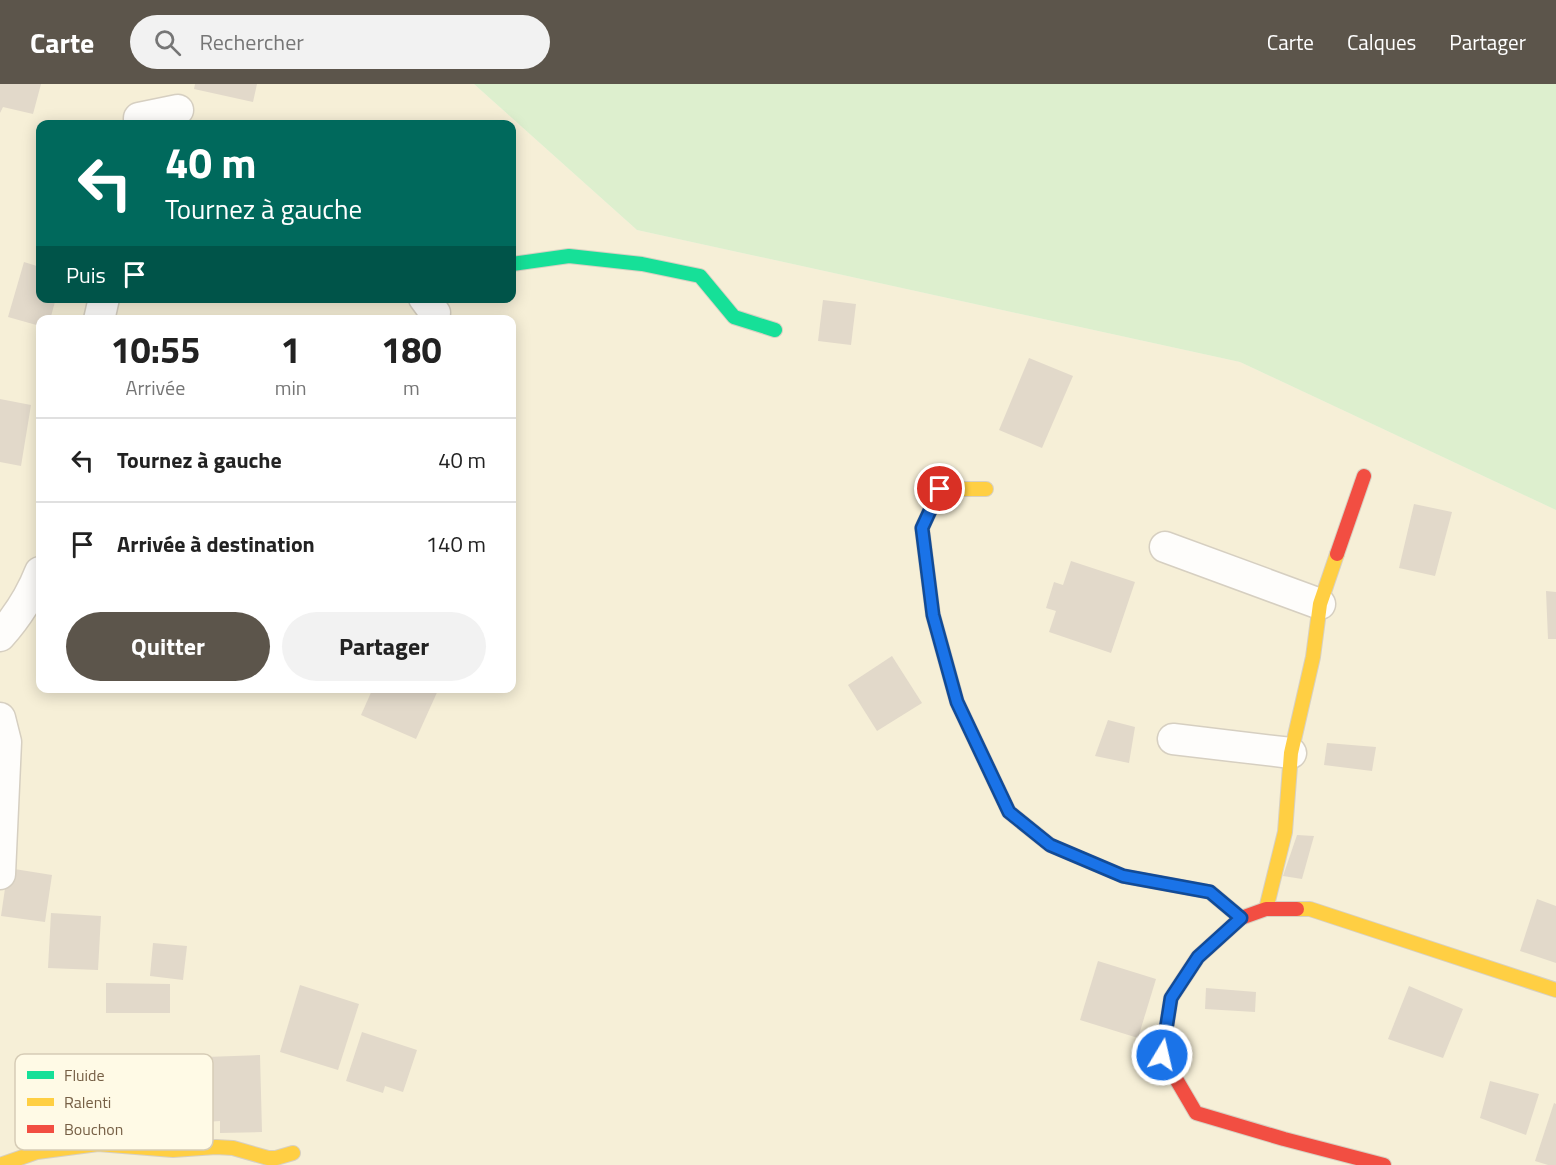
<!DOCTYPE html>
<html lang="fr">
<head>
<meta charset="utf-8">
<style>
  body { margin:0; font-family:"Titillium Web",sans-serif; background:#f2f2f2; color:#222; height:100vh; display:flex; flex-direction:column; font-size:22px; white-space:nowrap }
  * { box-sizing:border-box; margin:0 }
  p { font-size:20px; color:#767676 }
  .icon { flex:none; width:33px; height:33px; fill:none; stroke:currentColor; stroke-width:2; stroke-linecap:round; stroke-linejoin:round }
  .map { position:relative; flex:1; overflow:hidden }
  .side { position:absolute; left:36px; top:231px; width:480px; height:378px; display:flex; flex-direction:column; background:#fff; border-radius:12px; box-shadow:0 3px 15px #0003 }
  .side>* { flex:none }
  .top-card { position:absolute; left:36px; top:36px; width:480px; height:183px; border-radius:12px; box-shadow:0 3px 15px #0003; background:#00695c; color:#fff; overflow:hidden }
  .pin { position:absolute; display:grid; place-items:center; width:51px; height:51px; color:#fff; margin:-26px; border:3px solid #fff; border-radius:50%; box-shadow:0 2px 6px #0007 }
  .me { position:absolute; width:66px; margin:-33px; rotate:9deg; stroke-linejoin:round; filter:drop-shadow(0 0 4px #0008) }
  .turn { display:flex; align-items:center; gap:21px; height:126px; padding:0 30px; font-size:27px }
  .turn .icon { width:78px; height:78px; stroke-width:2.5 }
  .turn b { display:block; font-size:42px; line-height:51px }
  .then { display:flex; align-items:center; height:57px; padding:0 30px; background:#0003; gap:12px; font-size:22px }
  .eta { display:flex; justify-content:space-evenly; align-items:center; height:102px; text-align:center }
  .eta b { font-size:36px; font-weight:700; line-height:42px }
  .primary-button { display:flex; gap:12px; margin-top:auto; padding:12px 30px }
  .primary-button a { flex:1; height:69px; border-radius:36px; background:#5c554b; color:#fff; font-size:24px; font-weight:700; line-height:69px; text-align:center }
  .primary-button a+a { background:#f2f2f2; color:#222 }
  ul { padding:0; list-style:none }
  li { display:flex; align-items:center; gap:18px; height:84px; padding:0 30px; border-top:2px solid #e0e0e0 }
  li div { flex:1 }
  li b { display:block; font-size:22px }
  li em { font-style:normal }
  header { display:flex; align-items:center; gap:36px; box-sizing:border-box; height:84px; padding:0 30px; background:#5c554b; color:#fff }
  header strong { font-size:28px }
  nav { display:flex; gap:33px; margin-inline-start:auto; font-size:21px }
  .search { width:420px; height:54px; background:#f2f2f2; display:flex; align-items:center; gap:15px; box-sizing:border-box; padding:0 21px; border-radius:33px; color:#767676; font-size:22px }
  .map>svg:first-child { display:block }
</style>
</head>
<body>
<header>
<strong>Carte</strong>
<div class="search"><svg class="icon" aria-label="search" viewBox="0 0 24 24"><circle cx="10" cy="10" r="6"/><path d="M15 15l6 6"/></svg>Rechercher</div>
<nav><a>Carte</a><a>Calques</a><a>Partager</a></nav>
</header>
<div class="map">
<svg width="1556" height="1081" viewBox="0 0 1556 1081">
  <rect width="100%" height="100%" fill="#f7f3e5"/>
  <path fill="#f6efd7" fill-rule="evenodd" d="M 0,0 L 474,0 L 637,146 L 1240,278 L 1556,426 L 1556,1081 L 0,1081 ZM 40,40 L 512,40 L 512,214 L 40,214 ZM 40,236 L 512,236 L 512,604 L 40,604 Z"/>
  <polygon fill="#ddefce" points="474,0 1556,0 1556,426 1240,278 637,146"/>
  <g fill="#e2d9ca">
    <polygon points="0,0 41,0 33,30 3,23 0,29"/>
    <polygon points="195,0 257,0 253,18 194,5"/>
    <polygon points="24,178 40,183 40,214 56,214 50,236 40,236 40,242 8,233"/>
    <polygon points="823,216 856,220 851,261 818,257"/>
    <polygon points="1029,274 1073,292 1042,364 999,346"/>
    <polygon points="0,315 31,321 21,382 0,378"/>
    <polygon points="1414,420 1452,428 1435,492 1399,484"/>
    <polygon points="1071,477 1135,498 1111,569 1049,548 1056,527 1046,524 1054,498 1063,501"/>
    <polygon points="1546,507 1556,508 1556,555 1548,555"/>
    <polygon points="892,572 922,619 877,647 848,601"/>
    <polygon points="373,604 439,604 416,655 361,631"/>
    <polygon points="1108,636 1135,643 1129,679 1095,672"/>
    <polygon points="1327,659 1376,663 1372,687 1324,681"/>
    <polygon points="1297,751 1314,752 1302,795 1283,792"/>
    <polygon points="8,784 52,791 45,838 1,832"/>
    <polygon points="1537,815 1556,822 1556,879 1520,867"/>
    <polygon points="51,829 101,832 98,886 48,884"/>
    <polygon points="153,859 187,862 183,896 150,892"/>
    <polygon points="1098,877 1156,895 1138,954 1080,936"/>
    <polygon points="106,899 170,900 170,929 106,929"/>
    <polygon points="300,901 359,920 338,986 280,968"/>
    <polygon points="1409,902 1463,925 1443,974 1388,955"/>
    <polygon points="1206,904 1256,908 1255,928 1205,925"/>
    <polygon points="362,948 417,966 403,1008 385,1002 383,1009 346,997"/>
    <polygon points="260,971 262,1048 220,1049 220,1037 206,1038 205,973"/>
    <polygon points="1490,997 1539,1010 1526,1051 1480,1034"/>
    <polygon points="1554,1019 1556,1020 1556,1081 1548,1081 1535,1077"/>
  </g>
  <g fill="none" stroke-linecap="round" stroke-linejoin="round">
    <g stroke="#d6cfc1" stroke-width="33">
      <g id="street">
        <polyline points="139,40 139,34 178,26"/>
        <polyline points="424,214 435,229"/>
        <polyline points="99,236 104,214"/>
        <polyline points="1165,463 1320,520"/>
        <path d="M 0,552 C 17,533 31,511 40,488"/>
        <polyline points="0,634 6,658 0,790"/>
        <polyline points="1173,655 1291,669"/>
      </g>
    </g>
    <g stroke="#d7d0c2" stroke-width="16">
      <polyline id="fast" points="512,180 569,172 642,180 700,192 734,233 775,246"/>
    </g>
    <g stroke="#d7d0c2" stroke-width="16">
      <g id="slow">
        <polyline points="954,607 933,531 922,444 940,405 986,405"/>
        <polyline points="1266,825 1285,748 1291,669 1313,573 1320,520 1337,470"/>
        <polyline points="1297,825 1310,825 1556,906"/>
        <polyline points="0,1081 37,1068 98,1060 173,1066 216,1063 233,1064 268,1074 276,1074 293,1069"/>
      </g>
    </g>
    <g stroke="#d7d0c2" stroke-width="16">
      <g id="jam">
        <polyline points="1337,470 1364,392"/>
        <polyline points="954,607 957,618 1009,728 1050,761 1123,792 1210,808 1241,834"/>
        <polyline points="1297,825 1266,825 1241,834 1198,873 1171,914 1162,971 1196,1029 1284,1055 1384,1081"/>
      </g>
    </g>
    <use href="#street" stroke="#fefdfb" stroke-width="30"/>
    <use href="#fast" stroke="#16e098" stroke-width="14"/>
    <use href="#slow" stroke="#ffcf43" stroke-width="14"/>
    <use href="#jam" stroke="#f24e42" stroke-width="14"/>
  </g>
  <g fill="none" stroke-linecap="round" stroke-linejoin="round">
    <g stroke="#114b97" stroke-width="15">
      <polyline id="route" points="940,405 922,444 933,531 957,618 1009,728 1050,761 1123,792 1210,808 1241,834 1198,873 1171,914 1162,971"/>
    </g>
    <use href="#route" stroke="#1a73e8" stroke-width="10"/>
  </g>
  <rect x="15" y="970" width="198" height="96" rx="9" fill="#fffae6" stroke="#d6ccb6" stroke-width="1.5"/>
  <rect x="27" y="987" width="27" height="8" fill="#16e098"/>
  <rect x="27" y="1014" width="27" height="8" fill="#ffcf43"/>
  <rect x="27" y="1041" width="27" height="8" fill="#f24e42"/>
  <g font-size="16" fill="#765f45">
    <text x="64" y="997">Fluide</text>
    <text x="64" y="1024">Ralenti</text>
    <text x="64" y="1051">Bouchon</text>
  </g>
</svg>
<div class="pin" style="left:940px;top:405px;background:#d93025"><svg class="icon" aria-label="arrive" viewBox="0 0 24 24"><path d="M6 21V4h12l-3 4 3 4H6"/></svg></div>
<svg class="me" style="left:1162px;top:971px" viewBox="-20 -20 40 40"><circle r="17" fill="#1a73e8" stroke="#fff" stroke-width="3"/><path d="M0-11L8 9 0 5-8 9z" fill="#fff"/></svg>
<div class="top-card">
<div class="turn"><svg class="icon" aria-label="left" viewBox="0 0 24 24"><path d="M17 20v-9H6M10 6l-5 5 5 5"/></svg><div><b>40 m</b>Tournez à gauche</div></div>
<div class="then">Puis<svg class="icon" aria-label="arrive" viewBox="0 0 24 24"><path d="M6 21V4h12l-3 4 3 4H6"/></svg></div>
</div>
<section class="side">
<div class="eta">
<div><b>10:55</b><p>Arrivée</p></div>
<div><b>1</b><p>min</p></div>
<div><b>180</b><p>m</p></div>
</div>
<ul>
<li><svg class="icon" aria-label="left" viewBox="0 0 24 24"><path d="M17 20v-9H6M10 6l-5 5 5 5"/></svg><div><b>Tournez à gauche</b></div><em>40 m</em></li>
<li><svg class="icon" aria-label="arrive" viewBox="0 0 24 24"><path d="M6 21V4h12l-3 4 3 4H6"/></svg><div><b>Arrivée à destination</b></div><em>140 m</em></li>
</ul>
<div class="primary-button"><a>Quitter</a><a>Partager</a></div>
</section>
</div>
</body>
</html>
